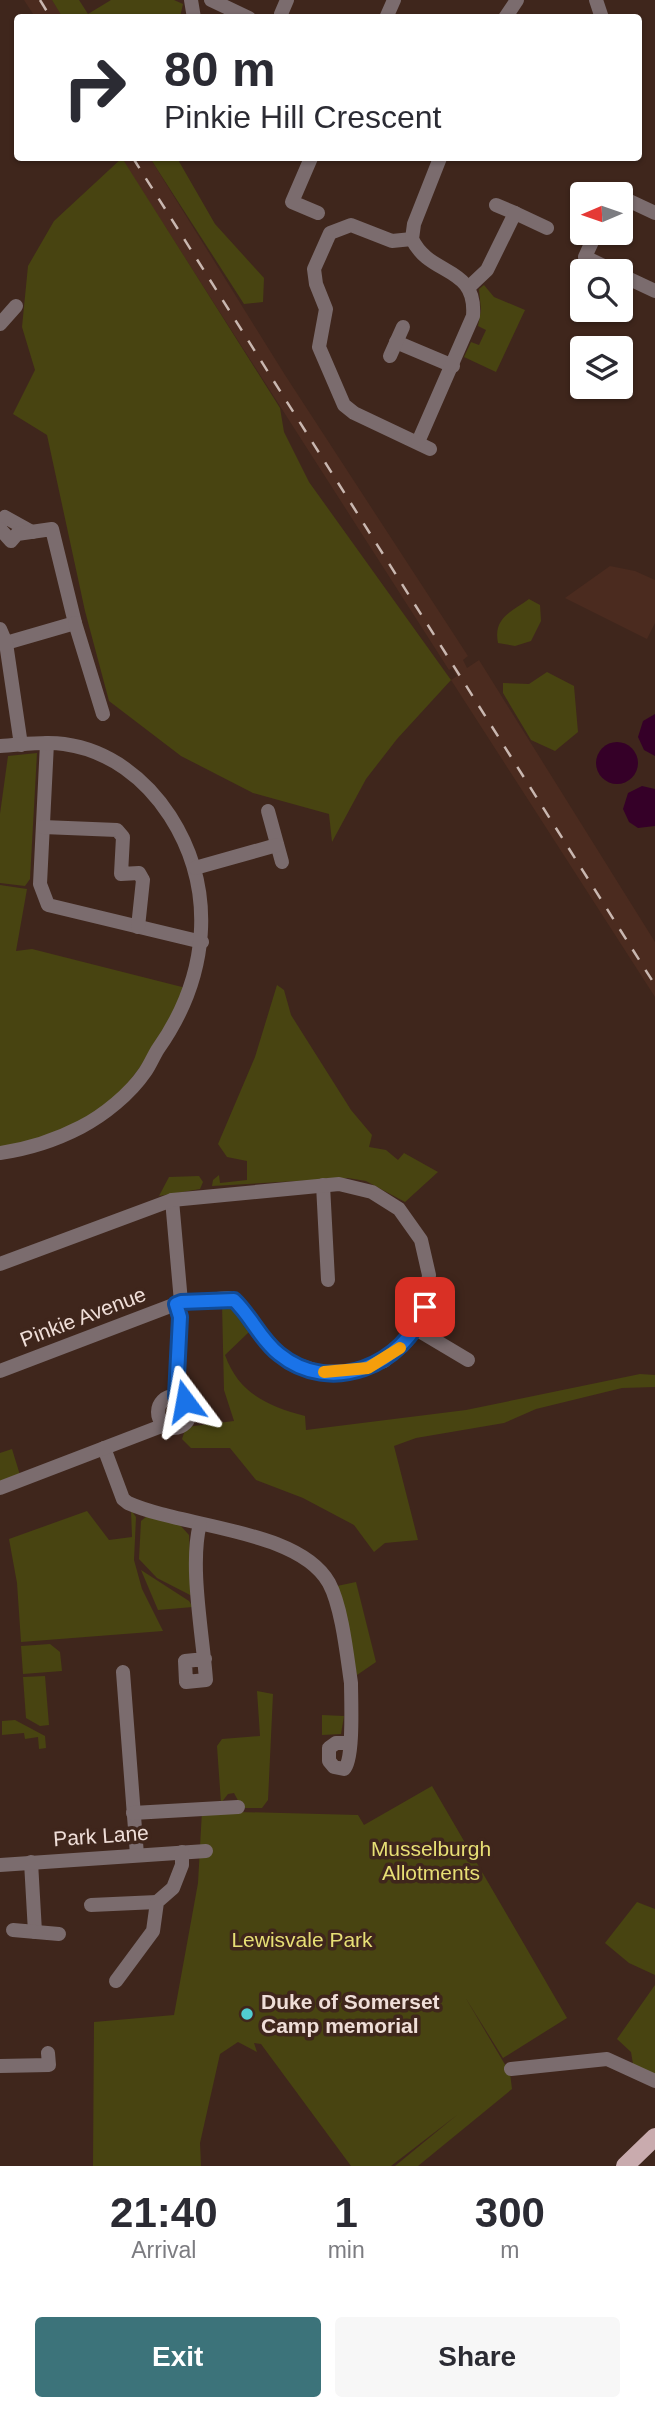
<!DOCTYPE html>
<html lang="en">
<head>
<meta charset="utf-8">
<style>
  body { margin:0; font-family:Arial,sans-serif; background:#f7f7f7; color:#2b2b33; height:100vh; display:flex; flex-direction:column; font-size:26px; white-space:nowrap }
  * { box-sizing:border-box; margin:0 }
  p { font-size:23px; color:#7c7c81 }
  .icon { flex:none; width:38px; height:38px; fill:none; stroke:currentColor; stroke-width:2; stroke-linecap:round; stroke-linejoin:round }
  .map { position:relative; height:2166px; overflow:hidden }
  .sheet { display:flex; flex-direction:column; background:#fff; flex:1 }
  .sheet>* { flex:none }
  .guide { position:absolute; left:14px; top:14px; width:628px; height:147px; border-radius:7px; box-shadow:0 2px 5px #0004; background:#fff; color:#2b2b33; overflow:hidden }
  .needle { width:46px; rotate:268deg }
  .buttons { position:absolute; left:570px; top:182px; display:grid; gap:14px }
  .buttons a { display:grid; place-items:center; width:63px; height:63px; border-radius:7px; background:#fff; box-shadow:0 2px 5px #0004; font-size:35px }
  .pin { position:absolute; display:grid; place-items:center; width:60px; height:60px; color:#fff; margin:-30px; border-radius:14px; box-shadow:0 4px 10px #0006 }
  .me { position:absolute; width:77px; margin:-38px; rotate:347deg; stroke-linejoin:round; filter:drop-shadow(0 0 5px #0008) }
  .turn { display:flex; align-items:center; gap:24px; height:147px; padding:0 35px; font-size:32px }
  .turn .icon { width:91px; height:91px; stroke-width:2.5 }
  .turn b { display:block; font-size:49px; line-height:60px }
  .eta { display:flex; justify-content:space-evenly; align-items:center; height:119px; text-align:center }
  .eta b { font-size:42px; font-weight:700; line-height:49px }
  .cta { display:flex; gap:14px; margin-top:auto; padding:14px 35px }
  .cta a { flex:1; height:80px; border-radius:7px; background:#3c737a; color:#fff; font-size:28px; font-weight:700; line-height:80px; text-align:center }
  .cta a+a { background:#f7f7f7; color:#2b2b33 }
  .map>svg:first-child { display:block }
</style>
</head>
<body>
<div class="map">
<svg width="655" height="2166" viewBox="0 0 655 2166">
  <rect width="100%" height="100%" fill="#3f261c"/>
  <g fill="#4b2b1f">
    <polygon points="24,0 52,0 63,17 35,17"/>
    <polygon points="121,158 150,158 285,375 468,656 463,660 467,668 479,660 655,942 655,997 451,680 457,676 452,668 449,670"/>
    <polygon points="610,566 635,571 655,580 655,623 647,639 565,598"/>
  </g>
  <g fill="#484411">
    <polygon points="52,0 79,0 88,14 111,0 174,0 183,4 180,17 63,18"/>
    <polygon points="122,158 280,408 284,432 309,482 451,680 397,739 366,779 332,842 329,814 253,793 181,756 109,701 85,611 47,435 13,414 35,370 22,327 28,266 54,221"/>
    <polygon points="150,158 177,158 215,224 264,278 263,302 244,304"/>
    <polygon points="484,285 494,297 525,310 496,372 464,357 471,342 479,345 486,330 478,326 481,310 479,289"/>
    <path d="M 529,599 L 540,605 L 541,621 L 531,641 L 515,646 L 498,643 C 493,618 511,612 529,599 Z"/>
    <polygon points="547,672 574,686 578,732 555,751 531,740 503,693 503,683 529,684"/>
    <polygon points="37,753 30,879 25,886 0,883 0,814 8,756"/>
    <path d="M 0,885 L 27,889 L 16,951 L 32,949 L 186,988 C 157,1042 133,1094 76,1125 C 56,1135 31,1141 10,1148 L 0,1148 Z"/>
    <polygon points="277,985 284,990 291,1015 351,1110 372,1135 369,1147 386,1150 398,1160 404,1153 438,1172 405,1202 366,1181 348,1178 212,1186 213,1180 219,1175 220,1183 247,1180 247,1161 227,1157 218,1144 255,1057"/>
    <polygon points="199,1176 203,1182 200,1189 159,1196 169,1177"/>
    <path d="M 222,1304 L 230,1307 L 249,1332 L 225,1355 C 239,1394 268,1406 305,1416 L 306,1430 L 466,1410 L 640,1374 L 655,1375 L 655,1387 L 622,1388 L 536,1409 L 504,1423 L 416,1438 L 394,1446 L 418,1540 L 385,1543 L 374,1552 L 354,1525 L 303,1498 L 256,1480 L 230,1448 L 191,1448 L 182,1439 L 186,1427 L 234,1421 L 224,1390 Z"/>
    <polygon points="12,1449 20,1475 0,1482 0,1453"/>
    <polygon points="131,1510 136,1517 134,1560 142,1589 163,1631 21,1642 17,1583 9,1539 87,1511 109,1540 132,1537"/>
    <polygon points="147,1516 179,1524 189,1535 192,1596 157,1578 139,1559 141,1521"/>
    <polygon points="141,1570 189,1601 193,1607 158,1610"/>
    <polygon points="356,1582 376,1662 357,1675 337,1586"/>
    <polygon points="50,1644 60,1652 62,1671 23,1674 21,1646"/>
    <polygon points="45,1676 49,1725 40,1726 26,1718 23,1677"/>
    <polygon points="257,1691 273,1694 268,1800 262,1808 242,1808 234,1793 228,1794 221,1803 217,1746 222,1739 260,1736"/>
    <polygon points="322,1715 344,1716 341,1734 322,1735"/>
    <polygon points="15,1720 45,1736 46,1748 39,1749 38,1737 25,1739 24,1733 2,1735 2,1721"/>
    <polygon points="432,1786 567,2018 503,2058 465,1997 510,2073 512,2089 418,2166 395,2166 457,2115 391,2166 351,2166 261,2044 254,2043 257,2052 238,2042 220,2054 200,2143 201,2166 93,2166 94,2022 174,2015 198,1883 202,1811 358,1815 364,1825"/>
    <polygon points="637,1902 655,1909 655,1975 629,1963 605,1943"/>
    <polygon points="655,1985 655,2076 633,2064 631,2052 617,2039"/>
  </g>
  <g fill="#350028">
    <polygon points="655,714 655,756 644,750 638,737 643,721"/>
    <circle cx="617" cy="763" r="21"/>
    <polygon points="642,786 655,789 655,826 638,828 629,822 623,809 628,793"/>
  </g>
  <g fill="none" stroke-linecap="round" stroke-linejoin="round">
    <g stroke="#7b6c6e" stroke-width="14">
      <polyline points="191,0 194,18"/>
      <polyline points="211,0 249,18"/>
      <polyline points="596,0 602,18"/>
      <polyline points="281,14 287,0"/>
      <polyline points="386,18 394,0"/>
      <polyline points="505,18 517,0"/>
      <polyline points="311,158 292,202 318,213"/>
      <polyline points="621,197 655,213"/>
      <polyline points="496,205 515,213"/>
      <polyline points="596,233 585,257 614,271"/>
      <polyline points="412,239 392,241 351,225 330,233 314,269 316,284 326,309 319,347 344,405 354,413 430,449"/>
      <polyline points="621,275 655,291"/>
      <polyline points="469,287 487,270 515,213 547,228"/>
      <polyline points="0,324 16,306"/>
      <polyline points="396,342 453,366"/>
      <polyline points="390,356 403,327"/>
      <path d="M 418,442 L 473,316 C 477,265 430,277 412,239 L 414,224 L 440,158"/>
      <polyline points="0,523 5,517 32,532"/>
      <polyline points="0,529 11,541 17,534 52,529 75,623 6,643"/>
      <polyline points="75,623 103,714"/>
      <polyline points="0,629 6,643 21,745"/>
      <polyline points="47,743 40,884 48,905 202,942"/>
      <path d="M 0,746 C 21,745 43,741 64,744 C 109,750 146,779 170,816 C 218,891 208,978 158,1049 C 153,1057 150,1065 145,1072 C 130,1094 104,1115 81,1127 C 56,1140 28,1149 0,1153"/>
      <polyline points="268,811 282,862"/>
      <polyline points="43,827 117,830 123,837 121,874 139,873 143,880 138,927"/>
      <polyline points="195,868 277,845"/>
      <polyline points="323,1185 328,1280"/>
      <polyline points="172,1200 181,1302"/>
      <polyline points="0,1264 172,1200 339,1184 372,1192 399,1209 421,1240 429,1275 425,1307 407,1341 384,1361 352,1371 320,1372 292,1363 270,1346 239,1304 229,1298 181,1302 0,1371"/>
      <polyline points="416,1329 468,1360"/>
      <polyline points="176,1396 180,1317 176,1304"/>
      <circle cx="174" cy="1412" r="16"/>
      <path d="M 104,1448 L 123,1499 L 128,1503 C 184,1528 299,1529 329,1583 C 342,1607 347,1656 351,1683 C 351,1699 354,1760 344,1769 L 334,1767 L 329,1761 L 329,1748 L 336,1743 L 350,1743"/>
      <polyline points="0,1488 159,1427 162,1423"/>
      <path d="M 200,1524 C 189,1565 203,1636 206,1680 L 186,1682 L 185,1661 L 205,1659"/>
      <polyline points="123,1672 137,1855"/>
      <polyline points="133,1813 238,1807"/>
      <polyline points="31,1862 35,1932"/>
      <polyline points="0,1865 206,1851"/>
      <polyline points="91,1905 157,1902"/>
      <polyline points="13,1930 59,1934"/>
      <polyline points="116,1981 153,1931 157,1902 173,1888 182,1865 182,1852"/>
      <polyline points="0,2066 49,2065 48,2053"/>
      <polyline points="511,2069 607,2059 655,2081"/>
    </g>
    <polyline stroke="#c9abae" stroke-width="18" points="625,2166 655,2137"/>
    <g stroke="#c9b7b0" stroke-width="2.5" stroke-dasharray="12 12" stroke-linecap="butt">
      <polyline points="40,0 51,18"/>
      <polyline points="133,158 655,985"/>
    </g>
  </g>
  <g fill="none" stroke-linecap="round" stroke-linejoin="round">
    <g stroke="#114b97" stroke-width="18">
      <path id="route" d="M 185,1401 L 176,1396 L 180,1317 L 176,1304 L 181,1302 L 234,1300 C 251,1316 260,1339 279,1354 C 330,1396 405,1366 425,1307"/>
    </g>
    <use href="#route" stroke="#1a73e8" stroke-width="12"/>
    <polyline stroke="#f59e0b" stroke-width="12" points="324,1372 368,1368 400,1348"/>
  </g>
  <circle fill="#51ccd1" stroke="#3f261c" stroke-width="2.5" cx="247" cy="2014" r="7"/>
  <g text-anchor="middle" stroke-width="7" stroke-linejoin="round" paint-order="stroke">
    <g font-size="21" fill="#efded8" stroke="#3f261c">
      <text transform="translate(83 1317) rotate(-21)" y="7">Pinkie Avenue</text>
      <text transform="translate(101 1836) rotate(-4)" y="7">Park Lane</text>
    </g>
    <g font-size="21" fill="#e7df75" stroke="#3f261c">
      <text x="431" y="1856">Musselburgh<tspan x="431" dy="24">Allotments</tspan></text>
      <text x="302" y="1947">Lewisvale Park</text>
    </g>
    <g font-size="21" font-weight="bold" fill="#efded8" stroke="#3f261c" text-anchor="start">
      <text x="261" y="2009">Duke of Somerset<tspan x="261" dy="24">Camp memorial</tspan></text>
    </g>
  </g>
</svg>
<div class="buttons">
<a><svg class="needle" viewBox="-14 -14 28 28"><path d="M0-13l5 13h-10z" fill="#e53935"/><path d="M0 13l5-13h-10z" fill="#7c7c81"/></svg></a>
<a><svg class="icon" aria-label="search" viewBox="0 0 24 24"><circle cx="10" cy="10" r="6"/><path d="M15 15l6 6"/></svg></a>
<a><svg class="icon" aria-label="layers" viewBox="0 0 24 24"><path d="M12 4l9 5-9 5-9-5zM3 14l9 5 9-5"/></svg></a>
</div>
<div class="pin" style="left:425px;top:1307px;background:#d93025"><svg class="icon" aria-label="arrive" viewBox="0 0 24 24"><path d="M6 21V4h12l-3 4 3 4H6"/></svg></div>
<svg class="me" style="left:185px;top:1401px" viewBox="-20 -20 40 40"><path d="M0-17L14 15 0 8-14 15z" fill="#1a73e8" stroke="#fff" stroke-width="4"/></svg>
<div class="guide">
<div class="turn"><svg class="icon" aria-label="right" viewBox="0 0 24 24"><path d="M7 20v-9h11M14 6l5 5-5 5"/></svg><div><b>80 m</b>Pinkie Hill Crescent</div></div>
</div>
</div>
<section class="sheet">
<div class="eta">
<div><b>21:40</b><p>Arrival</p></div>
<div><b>1</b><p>min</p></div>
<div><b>300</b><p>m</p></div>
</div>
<div class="cta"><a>Exit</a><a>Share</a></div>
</section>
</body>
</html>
